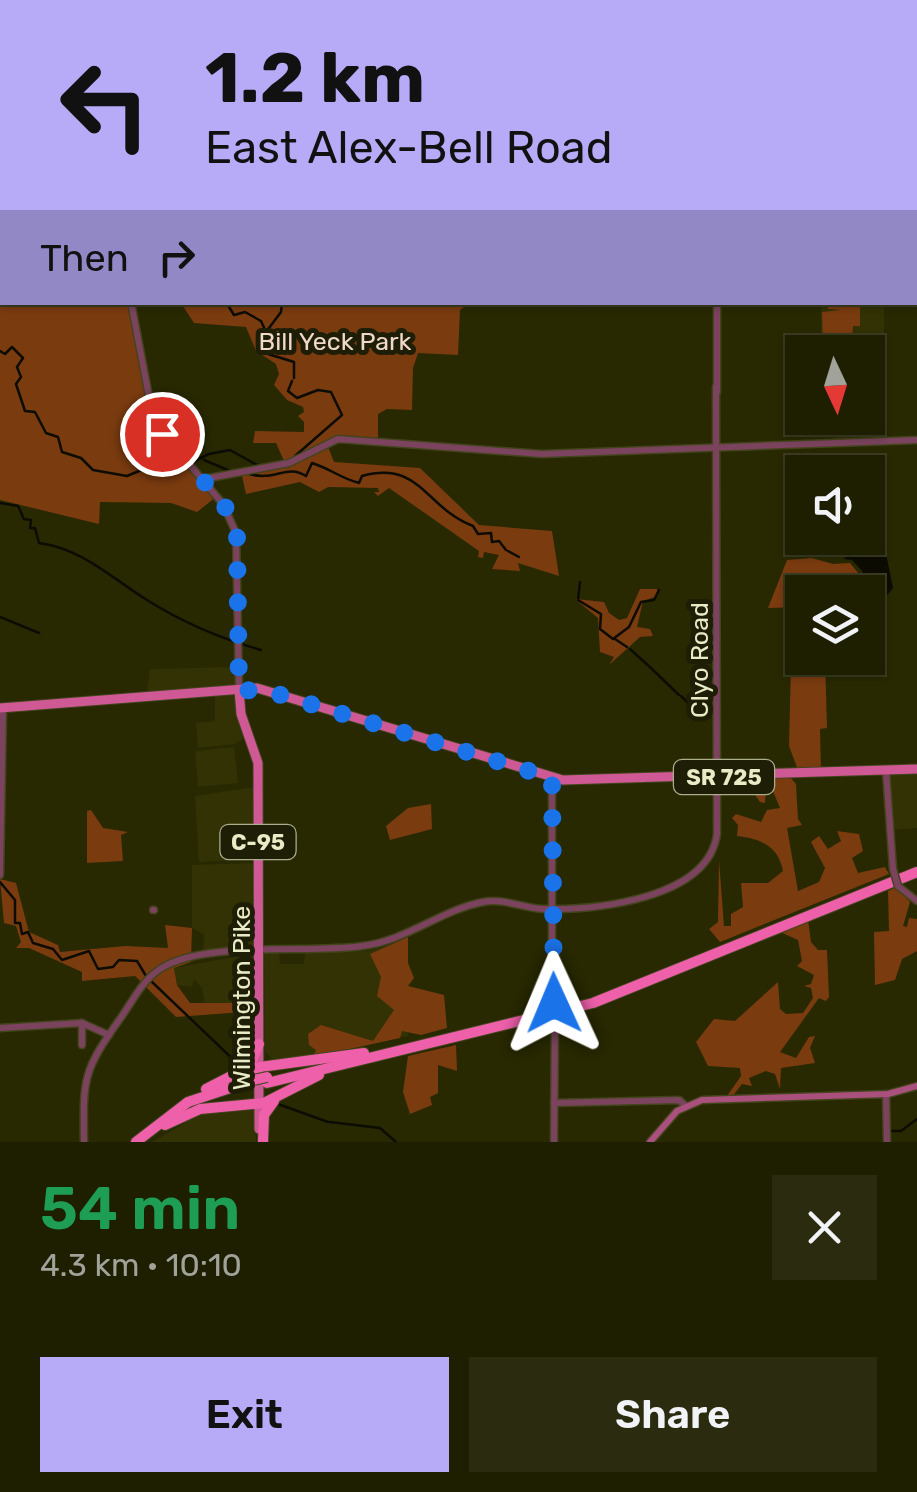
<!DOCTYPE html>
<html lang="en">
<head>
<meta charset="utf-8">
<style>
  body { margin:0; font-family:Rubik,sans-serif; background:#2b2c0f; color:#f1f3f6; height:100vh; display:flex; flex-direction:column; font-size:38px; white-space:nowrap }
  * { box-sizing:border-box; margin:0 }
  p { font-size:32px; color:#a1a299 }
  .icon { flex:none; width:55px; height:55px; fill:none; stroke:currentColor; stroke-width:2; stroke-linecap:round; stroke-linejoin:round }
  .map { position:relative; height:1142px; overflow:hidden }
  .drawer { display:flex; flex-direction:column; background:#1e1f00; flex:1 }
  .drawer>* { flex:none }
  .hud { position:absolute; left:0px; top:0px; width:918px; height:305px; box-shadow:0 2px 8px #0004,0 0 0 2px #3c3d22; background:#b7abf8; color:#111; overflow:hidden }
  .needle { width:65px; rotate:176deg }
  .tools { position:absolute; left:785px; top:335px; display:grid; gap:20px }
  .tools a { display:grid; place-items:center; width:100px; height:100px; border-radius:0px; background:#1e1f00; box-shadow:0 2px 8px #0004,0 0 0 2px #3c3d22; font-size:50px }
  .pin { position:absolute; display:grid; place-items:center; width:85px; height:85px; color:#fff; margin:-42px; border:5px solid #fff; border-radius:50%; box-shadow:0 2px 10px #0007 }
  .me { position:absolute; width:110px; margin:-55px; rotate:359deg; stroke-linejoin:round; filter:drop-shadow(0 0 8px #0008) }
  .turn { display:flex; align-items:center; gap:35px; height:210px; padding:0 40px; font-size:45px }
  .turn .icon { width:130px; height:130px; stroke-width:2.5 }
  .turn b { display:block; font-size:70px; line-height:85px }
  .then { display:flex; align-items:center; height:95px; padding:0 40px; background:#0003; gap:20px; font-size:38px }
  .round { display:grid; place-items:center; flex:none; width:105px; height:105px; border-radius:0px; background:#2b2c0f }
  .headline { display:flex; align-items:center; justify-content:space-between; height:170px; padding:0 40px }
  h1 { font-size:60px; font-weight:600; line-height:75px; color:#1e9e55 }
  .primary-button { display:flex; gap:20px; margin-top:auto; padding:20px 40px }
  .primary-button a { flex:1; height:115px; border-radius:0px; background:#b7abf8; color:#111; font-size:40px; font-weight:600; line-height:115px; text-align:center }
  .primary-button a+a { background:#2b2c0f; color:#f1f3f6 }
  .map>svg:first-child { display:block }
</style>
</head>
<body>
<div class="map">
<svg width="917" height="1142" viewBox="0 0 917 1142">
  <rect width="100%" height="100%" fill="#282900"/>
  <g fill="#323204">
    <polygon points="821,303 884,303 884,444 833,445 833,418 868,418 868,352 821,352"/>
    <polygon points="237,667 238,687 147,693 150,669"/>
    <polygon points="235,692 246,737 234,744 198,748 196,723 215,721 215,695"/>
    <polygon points="234,747 238,783 198,787 195,751"/>
    <polygon points="917,772 917,828 891,830 889,774"/>
    <polygon points="255,787 256,859 199,862 195,796"/>
    <polygon points="256,863 256,947 203,953 204,934 192,928 192,865"/>
    <polygon points="404,940 408,1036 275,1062 265,1051 264,953 279,953 280,964 304,964 305,953 367,951"/>
    <polygon points="256,953 257,1003 205,1006 202,988 194,979 192,987 177,985 174,968"/>
    <polygon points="254,1110 256,1142 152,1142 201,1114"/>
  </g>
  <g fill="#7a3b0f">
    <polygon points="0,249 2,302 131,303 155,423 216,497 197,512 171,503 100,502 99,524 0,500"/>
    <polygon points="181,303 469,303 460,310 458,355 418,353 413,368 412,410 387,409 378,414 378,441 334,438 284,461 276,443 253,443 255,431 304,432 304,422 298,416 304,412 303,407 287,400 274,385 279,374 276,364 256,351 246,327 194,323"/>
    <polygon points="828,303 839,303 840,308 843,303 860,304 860,326 853,326 852,338 847,338 844,349 823,349 822,312 841,310 828,309"/>
    <polygon points="327,444 334,462 420,468 479,525 552,531 559,576 518,563 520,571 492,569 499,555 484,552 483,558 478,557 479,551 389,488 378,496 374,492 379,492 378,488 328,487 319,492 300,482 246,494 242,476 291,465"/>
    <polygon points="812,558 833,564 850,563 859,574 849,581 854,592 802,592 802,607 768,608 787,560"/>
    <polygon points="640,589 657,589 658,596 643,601 637,627 650,629 653,636 640,637 609,665 614,657 600,652 598,618 575,599 604,602 609,613 619,620 627,618"/>
    <polygon points="792,622 797,628 800,622 802,658 825,658 827,728 820,729 821,770 798,770 789,746"/>
    <path d="M 763,777 L 790,777 L 796,784 L 798,819 L 802,825 L 787,828 L 798,891 L 819,882 L 825,868 L 811,842 L 819,836 L 828,849 L 841,841 L 837,831 L 859,834 L 863,851 L 852,858 L 858,873 L 885,867 L 889,874 L 720,942 L 709,929 L 718,922 L 719,860 L 724,926 L 731,926 L 731,914 L 743,907 L 741,883 L 768,883 L 783,871 C 778,843 755,838 737,836 L 738,825 L 732,818 L 736,814 L 761,822 L 767,810 L 780,808 L 772,789 L 766,788 L 765,803 L 760,802 L 743,778 Z"/>
    <polygon points="431,804 432,829 390,840 386,826 408,808"/>
    <polygon points="91,810 103,828 128,832 121,835 123,861 87,863 87,811"/>
    <polygon points="0,879 16,883 29,932 58,945 60,952 125,946 168,948 165,925 192,928 191,962 174,968 177,985 190,1003 257,1003 256,1011 176,1017 135,976 82,981 82,972 29,948 16,948 21,942 16,926 4,923"/>
    <polygon points="896,887 910,902 903,926 907,927 909,918 917,919 917,951 902,959 895,980 875,985 874,932 889,931 888,891"/>
    <polygon points="808,920 811,942 818,950 827,950 829,997 826,1001 819,998 780,1052 796,1058 809,1037 815,1036 810,1048 815,1063 781,1068 780,1089 775,1074 766,1071 749,1078 752,1086 742,1084 732,1097 727,1096 741,1076 740,1068 708,1066 696,1042 714,1019 735,1021 778,982 780,1009 786,1014 803,1013 813,998 811,988 804,986 811,984 814,975 797,966 802,961 798,940 780,932"/>
    <polygon points="408,937 408,963 414,978 408,986 444,995 447,1028 421,1035 402,1031 400,1038 313,1057 316,1050 309,1045 308,1034 321,1025 373,1041 394,1010 377,996 381,977 370,954"/>
    <polygon points="456,1045 457,1071 438,1065 438,1093 430,1097 432,1105 410,1114 403,1092 408,1056"/>
  </g>
  <polygon fill="#0c0c02" points="868,520 884,544 893,588 884,599 868,599 868,592 853,592 851,583 863,572 852,560 843,559 862,548 863,538 868,538"/>
  <g fill="none" stroke-linecap="round" stroke-linejoin="round">
    <g stroke="#0c0c02" stroke-width="2.5">
      <polyline points="403,2 404,0"/>
      <polyline points="898,2 902,0"/>
      <polyline points="915,48 917,48"/>
      <polyline points="915,211 917,212"/>
      <polyline points="226,302 234,315 245,312 261,321 266,332"/>
      <polyline points="282,302 281,312 266,332 271,338 268,354 294,362 294,378"/>
      <polyline points="580,306 589,302"/>
      <polyline points="0,351 5,354 12,347 23,358 17,367 21,377 16,384 25,411 35,412 46,433 58,437 62,452 81,458 93,470 127,476 151,466 178,469 209,454 230,450 259,466"/>
      <polyline points="292,381 288,391 297,398 318,390 331,392 342,415 295,456"/>
      <polyline points="204,460 230,471"/>
      <path d="M 246,473 C 275,483 286,463 306,476 L 312,463 C 331,469 340,478 359,483 L 362,476 C 421,460 425,508 473,526 L 478,534 L 491,533 L 492,542 L 499,541 L 506,550"/>
      <path d="M 0,503 L 18,506 L 24,519 L 31,520 L 30,528 L 35,528 L 39,543 C 83,549 110,577 147,600 C 182,622 222,639 261,650"/>
      <polyline points="508,551 519,557"/>
      <polyline points="580,582 578,600 601,614 600,629 613,639 629,627 641,602 654,600 659,590"/>
      <polyline points="0,617 39,633"/>
      <polyline points="615,639 627,647"/>
      <polyline points="630,649 651,668"/>
      <polyline points="652,669 679,695"/>
      <polyline points="681,696 697,711"/>
      <polyline points="0,882 15,900 15,923 20,923 22,934 28,932 33,943 53,949 62,960 89,951 98,969 113,967 119,960 137,961 146,976"/>
      <polyline points="151,981 240,1066"/>
      <polyline points="278,1104 328,1122"/>
      <polyline points="330,1122 380,1128 396,1142"/>
      <polyline points="892,1131 901,1131 917,1119"/>
    </g>
    <g stroke="#43441c" stroke-width="9">
      <g id="tertiary">
        <polyline points="468,0 471,2"/>
        <polyline points="60,2 60,0"/>
        <polyline points="0,89 2,89"/>
        <polyline points="915,113 917,113"/>
        <polyline points="131,302 154,423 223,504 236,533 239,690"/>
        <polyline points="717,392 717,302"/>
        <polyline points="204,479 289,463 338,439 542,454 917,440"/>
        <polyline points="886,771 893,869"/>
        <polyline points="552,778 552,1004"/>
        <polyline points="0,875 3,708"/>
        <polyline points="898,886 917,901"/>
        <polyline points="153,910 154,910"/>
        <polyline points="82,1023 82,1045"/>
        <polyline points="0,1028 82,1023 109,1035"/>
        <polyline points="886,1094 887,1142"/>
        <polyline points="554,1103 679,1100 686,1106"/>
        <path d="M 84,1142 C 83,1076 83,1071 122,1016 C 133,1000 143,980 160,969 C 204,940 309,954 362,946 C 406,941 441,910 483,902 C 504,898 523,908 543,909 C 597,910 708,899 717,834 L 716,387"/>
        <polyline points="554,1142 555,1017"/>
      </g>
    </g>
    <g stroke="#43441c" stroke-width="9">
      <polyline id="secondary" points="650,1142 677,1111 702,1100 888,1094 917,1086"/>
    </g>
    <g stroke="#43441c" stroke-width="11">
      <g id="primary">
        <polyline points="239,690 241,714 258,763 259,1129"/>
        <polyline points="0,708 257,688 563,780 917,769"/>
      </g>
    </g>
    <g stroke="#43441c" stroke-width="12">
      <g id="motorway">
        <polyline points="231,1076 260,1067 364,1053"/>
        <polyline points="267,1083 593,1003 917,872"/>
        <polyline points="206,1089 249,1067 259,1044"/>
        <polyline points="165,1125 200,1109 264,1103 319,1075"/>
        <polyline points="263,1141 264,1115 274,1101"/>
        <polyline points="136,1142 188,1102 254,1080"/>
      </g>
    </g>
    <use href="#tertiary" stroke="#7b435e" stroke-width="6"/>
    <use href="#secondary" stroke="#aa507d" stroke-width="6"/>
    <use href="#primary" stroke="#ce5995" stroke-width="9"/>
    <use href="#motorway" stroke="#ef60ab" stroke-width="10"/>
    <g stroke="#43441c" stroke-width="9" stroke-linecap="butt">
      <g id="tertiary-bridge">
        <polyline points="893,869 898,886"/>
        <polyline points="552,1017 552,1004"/>
      </g>
    </g>
    <g stroke="#43441c" stroke-width="12" stroke-linecap="butt">
      <polyline id="motorway-bridge" points="254,1080 267,1077"/>
    </g>
    <use href="#tertiary-bridge" stroke="#7b435e" stroke-width="6"/>
    <use href="#motorway-bridge" stroke="#ef60ab" stroke-width="10"/>
  </g>
  <g fill="none" stroke-linecap="round" stroke-linejoin="round">
    <polyline stroke="#1a73e8" stroke-width="18" stroke-dasharray="0 32.4" points="162,434 224,504 237,536 239,690 268,691 552,778 554,1003"/>
  </g>
  <g text-anchor="middle" stroke-width="10" stroke-linejoin="round" paint-order="stroke">
    <g fill="#1e1e07" stroke="#abae8d" stroke-width="2.5">
      <rect x="674" y="760" width="100" height="34" rx="8"/>
      <rect x="220.5" y="825" width="75" height="34" rx="8"/>
    </g>
    <g font-size="22" font-weight="bold" fill="#e8ebc6">
      <text x="724" y="785">SR 725</text>
      <text x="258" y="850">C-95</text>
    </g>
    <g font-size="25" fill="#f0d8cb" stroke="#1e1e07">
      <text x="335" y="350">Bill Yeck Park</text>
    </g>
    <g font-size="25" fill="#e8ebc6" stroke="#1e1e07">
      <text transform="translate(699 660) rotate(-90)" y="9">Clyo Road</text>
      <text transform="translate(241 998) rotate(-90)" y="9">Wilmington Pike</text>
    </g>
  </g>
</svg>
<div class="tools">
<a><svg class="needle" viewBox="-14 -14 28 28"><path d="M0-13l5 13h-10z" fill="#e53935"/><path d="M0 13l5-13h-10z" fill="#a1a299"/></svg></a>
<a><svg class="icon" aria-label="sound" viewBox="0 0 24 24"><path d="M4 9h4l5-4v14l-5-4H4zM17 9q2 3 0 6"/></svg></a>
<a><svg class="icon" aria-label="layers" viewBox="0 0 24 24"><path d="M12 4l9 5-9 5-9-5zM3 14l9 5 9-5"/></svg></a>
</div>
<div class="pin" style="left:162px;top:434px;background:#d93025"><svg class="icon" aria-label="arrive" viewBox="0 0 24 24"><path d="M6 21V4h12l-3 4 3 4H6"/></svg></div>
<svg class="me" style="left:554px;top:1003px" viewBox="-20 -20 40 40"><path d="M0-17L14 15 0 8-14 15z" fill="#1a73e8" stroke="#fff" stroke-width="4"/></svg>
<div class="hud">
<div class="turn"><svg class="icon" aria-label="left" viewBox="0 0 24 24"><path d="M17 20v-9H6M10 6l-5 5 5 5"/></svg><div><b>1.2 km</b>East Alex-Bell Road</div></div>
<div class="then">Then<svg class="icon" aria-label="right" viewBox="0 0 24 24"><path d="M7 20v-9h11M14 6l5 5-5 5"/></svg></div>
</div>
</div>
<section class="drawer">
<div class="headline"><div><h1>54 min</h1><p>4.3 km · 10:10</p></div><a class="round"><svg class="icon" aria-label="close" viewBox="0 0 24 24"><path d="M6 6l12 12M18 6L6 18"/></svg></a></div>
<div class="primary-button"><a>Exit</a><a>Share</a></div>
</section>
</body>
</html>
